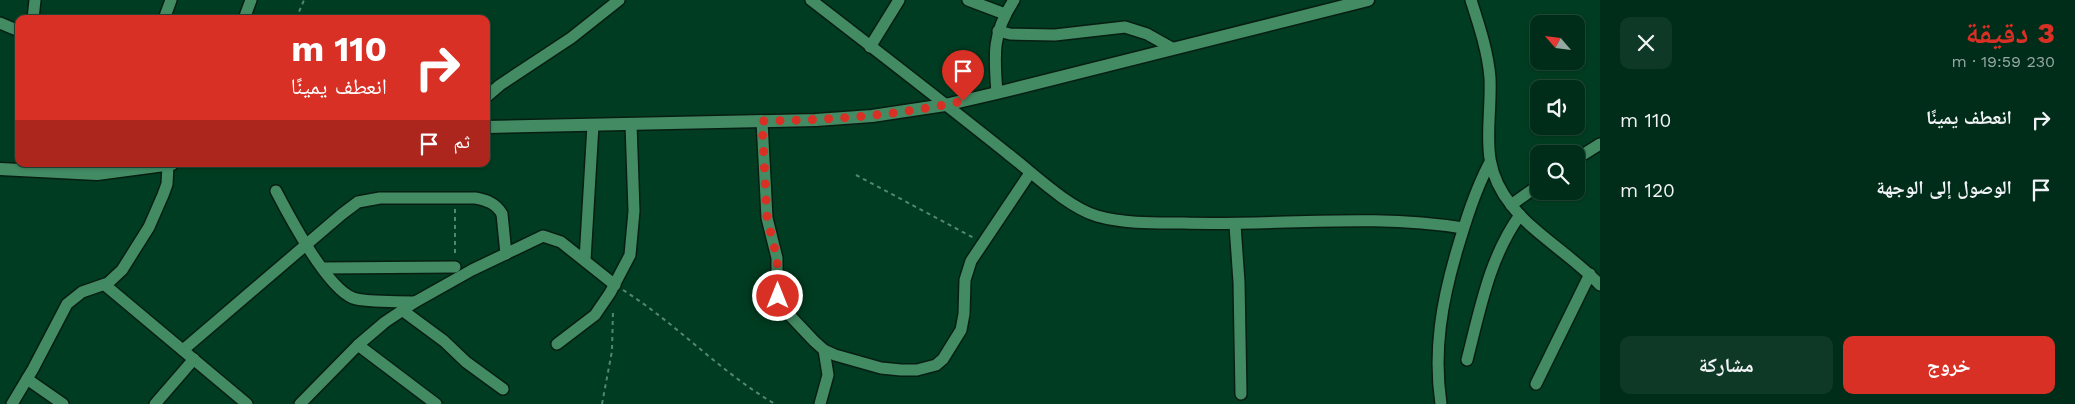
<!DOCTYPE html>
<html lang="ar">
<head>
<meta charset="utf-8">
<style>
  body { margin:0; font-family:"Work Sans","Noto Naskh Arabic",sans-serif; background:#0e3926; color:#f1f3f6; direction:rtl; height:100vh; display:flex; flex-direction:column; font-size:19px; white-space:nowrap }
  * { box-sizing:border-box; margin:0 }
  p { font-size:16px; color:#95a8a2 }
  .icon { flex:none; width:28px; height:28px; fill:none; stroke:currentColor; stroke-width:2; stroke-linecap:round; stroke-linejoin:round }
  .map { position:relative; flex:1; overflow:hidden; direction:ltr }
  .side { display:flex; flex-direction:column; background:#002d19; width:475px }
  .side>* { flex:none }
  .guide { position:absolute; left:15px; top:15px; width:475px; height:152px; border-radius:10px; box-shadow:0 1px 4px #0004,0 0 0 1px #224938; direction:rtl; background:#d93025; color:#fff; overflow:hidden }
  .needle { width:32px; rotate:298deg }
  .tools { position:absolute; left:1530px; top:15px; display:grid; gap:10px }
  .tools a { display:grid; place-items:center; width:55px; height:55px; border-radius:10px; background:#002d19; box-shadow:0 1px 4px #0004,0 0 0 1px #224938; font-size:25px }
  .pin { position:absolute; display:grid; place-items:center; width:42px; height:42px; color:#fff; margin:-51px -21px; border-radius:50% 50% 50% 0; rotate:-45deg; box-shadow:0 0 5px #0007 }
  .pin .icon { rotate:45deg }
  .me { position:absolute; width:55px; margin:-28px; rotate:0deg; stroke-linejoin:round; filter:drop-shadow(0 0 4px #0008) }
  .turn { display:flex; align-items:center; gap:18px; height:105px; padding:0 20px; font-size:22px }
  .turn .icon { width:65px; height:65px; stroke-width:2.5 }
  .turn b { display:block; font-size:35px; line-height:42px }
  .then { display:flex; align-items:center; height:48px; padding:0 20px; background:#0003; gap:10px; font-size:19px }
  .round { display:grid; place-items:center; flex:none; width:52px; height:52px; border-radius:10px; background:#0e3926 }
  .headline { display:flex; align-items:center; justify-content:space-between; height:85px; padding:0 20px }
  h1 { font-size:30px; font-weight:700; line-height:38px; color:#d93025 }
  .action { display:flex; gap:10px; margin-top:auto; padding:10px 20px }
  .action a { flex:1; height:58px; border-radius:10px; background:#d93025; color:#fff; font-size:20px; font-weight:700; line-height:58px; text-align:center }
  .action a+a { background:#0e3926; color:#f1f3f6 }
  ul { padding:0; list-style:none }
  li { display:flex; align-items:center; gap:15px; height:70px; padding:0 20px }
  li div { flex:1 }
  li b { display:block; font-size:19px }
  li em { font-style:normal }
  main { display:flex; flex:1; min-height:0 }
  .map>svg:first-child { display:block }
</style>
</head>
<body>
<main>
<section class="side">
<div class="headline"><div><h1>3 دقيقة</h1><p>230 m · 19:59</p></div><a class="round"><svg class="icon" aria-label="close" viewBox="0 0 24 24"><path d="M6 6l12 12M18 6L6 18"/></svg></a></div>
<ul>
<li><svg class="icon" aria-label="right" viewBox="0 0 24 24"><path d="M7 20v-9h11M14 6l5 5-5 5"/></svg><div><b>انعطف يمينًا</b></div><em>110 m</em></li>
<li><svg class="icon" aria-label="arrive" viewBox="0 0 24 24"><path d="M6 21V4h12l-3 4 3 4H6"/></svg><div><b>الوصول إلى الوجهة</b></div><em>120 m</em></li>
</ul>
<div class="action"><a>خروج</a><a>مشاركة</a></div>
</section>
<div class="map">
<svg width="1600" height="404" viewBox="0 0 1600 404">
  <rect width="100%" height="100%" fill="#003c21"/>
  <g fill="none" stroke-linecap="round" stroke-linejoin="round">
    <g stroke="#071e12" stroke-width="14">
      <g id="minor">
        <path d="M 811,0 C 877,51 943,102 1008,154 C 1033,173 1067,207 1097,216 C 1125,224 1156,223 1184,223 C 1277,226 1371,213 1463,228"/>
        <polyline points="968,0 1005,14"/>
        <path d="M 1471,0 C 1479,25 1488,52 1490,78 C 1492,128 1477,163 1512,206 C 1535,235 1574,257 1600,285"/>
        <polyline points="33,19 35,0"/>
        <polyline points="164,19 171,0"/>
        <polyline points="244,19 251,0"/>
        <polyline points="0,23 19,31"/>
        <polyline points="998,31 1010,34 1055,35 1125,27 1147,34 1172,48"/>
        <polyline points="870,47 899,0"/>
        <path d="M 997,93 C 994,55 992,33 1014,0"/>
        <polyline points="486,97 500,85 571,38 619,0"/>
        <polyline points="762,121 767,218 777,258 777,296 780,305 814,341 824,350 835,355 881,368 901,370 917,370 936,365 943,359 961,330 964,314 965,280 971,261 1030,173"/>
        <polyline points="1576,159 1600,144"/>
        <polyline points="97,174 100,164"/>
        <path d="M 276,191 C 289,216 327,288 353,298 C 369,303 397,301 415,302"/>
        <polyline points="1511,205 1539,185"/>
        <polyline points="1235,225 1239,282 1241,394"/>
        <polyline points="585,260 593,125"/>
        <polyline points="323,268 455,267"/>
        <polyline points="105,285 247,404"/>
        <polyline points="402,310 444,341 466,362 503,389"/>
        <polyline points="557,344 595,315 610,293 630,255 634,211 631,124"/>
        <polyline points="358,345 436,404"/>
        <path d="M 183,350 L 342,214 L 358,202 L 380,198 L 475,198 C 486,200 496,203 502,214 L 506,254"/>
        <path d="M 1467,360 C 1480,310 1489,258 1520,215"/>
        <polyline points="27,379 63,404"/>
        <polyline points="1536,384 1590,274"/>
        <polyline points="12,404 33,369 67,304 82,292 108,283 122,270 149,227 163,195 167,184 168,165"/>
        <polyline points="155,404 194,359"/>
        <polyline points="300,404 358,345 385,322 415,302 472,270 543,236 561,242 615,285"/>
        <polyline points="820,404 828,375 824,350"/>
        <path d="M 1441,404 C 1433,350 1442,301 1457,250 C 1466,220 1475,191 1489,164"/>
      </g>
    </g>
    <g stroke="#071e12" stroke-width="15">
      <g id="tertiary">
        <polyline points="486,127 816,120 872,116 945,105 997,93 1368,0"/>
        <polyline points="0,169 97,174 172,164"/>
      </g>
    </g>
    <g stroke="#55876e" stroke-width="2" stroke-dasharray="4 4" stroke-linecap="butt">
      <polyline points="296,19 304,0"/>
      <polyline points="856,175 974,238"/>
      <polyline points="455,209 455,257"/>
      <path d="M 623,290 C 677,324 720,372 775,404"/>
      <polyline points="602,404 612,351 613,310"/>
    </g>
    <use href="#minor" stroke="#438b63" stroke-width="11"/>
    <use href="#tertiary" stroke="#438b63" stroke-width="12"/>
  </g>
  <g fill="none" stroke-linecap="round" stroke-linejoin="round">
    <path stroke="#d93025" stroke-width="9" stroke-dasharray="0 16.2" d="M 778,296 L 777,258 L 767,218 L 762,121 C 829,120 896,116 963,101"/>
  </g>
</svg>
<div class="tools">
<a><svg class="needle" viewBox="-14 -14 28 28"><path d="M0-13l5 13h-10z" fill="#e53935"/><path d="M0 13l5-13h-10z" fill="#95a8a2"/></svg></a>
<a><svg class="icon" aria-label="sound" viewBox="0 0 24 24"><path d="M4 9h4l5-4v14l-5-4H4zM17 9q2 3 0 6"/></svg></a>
<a><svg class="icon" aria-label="search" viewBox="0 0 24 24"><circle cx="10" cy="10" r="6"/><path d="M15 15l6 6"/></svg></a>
</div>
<div class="pin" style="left:963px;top:101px;background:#d93025"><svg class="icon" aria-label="arrive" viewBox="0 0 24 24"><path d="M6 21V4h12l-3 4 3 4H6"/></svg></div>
<svg class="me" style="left:778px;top:296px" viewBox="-20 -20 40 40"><circle r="17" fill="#d93025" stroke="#fff" stroke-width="3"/><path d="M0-11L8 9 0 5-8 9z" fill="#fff"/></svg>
<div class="guide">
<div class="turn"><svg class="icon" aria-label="right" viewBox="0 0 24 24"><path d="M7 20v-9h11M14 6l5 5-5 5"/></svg><div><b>110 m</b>انعطف يمينًا</div></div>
<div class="then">ثم<svg class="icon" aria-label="arrive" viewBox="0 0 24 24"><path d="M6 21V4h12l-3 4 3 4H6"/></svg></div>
</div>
</div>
</main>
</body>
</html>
